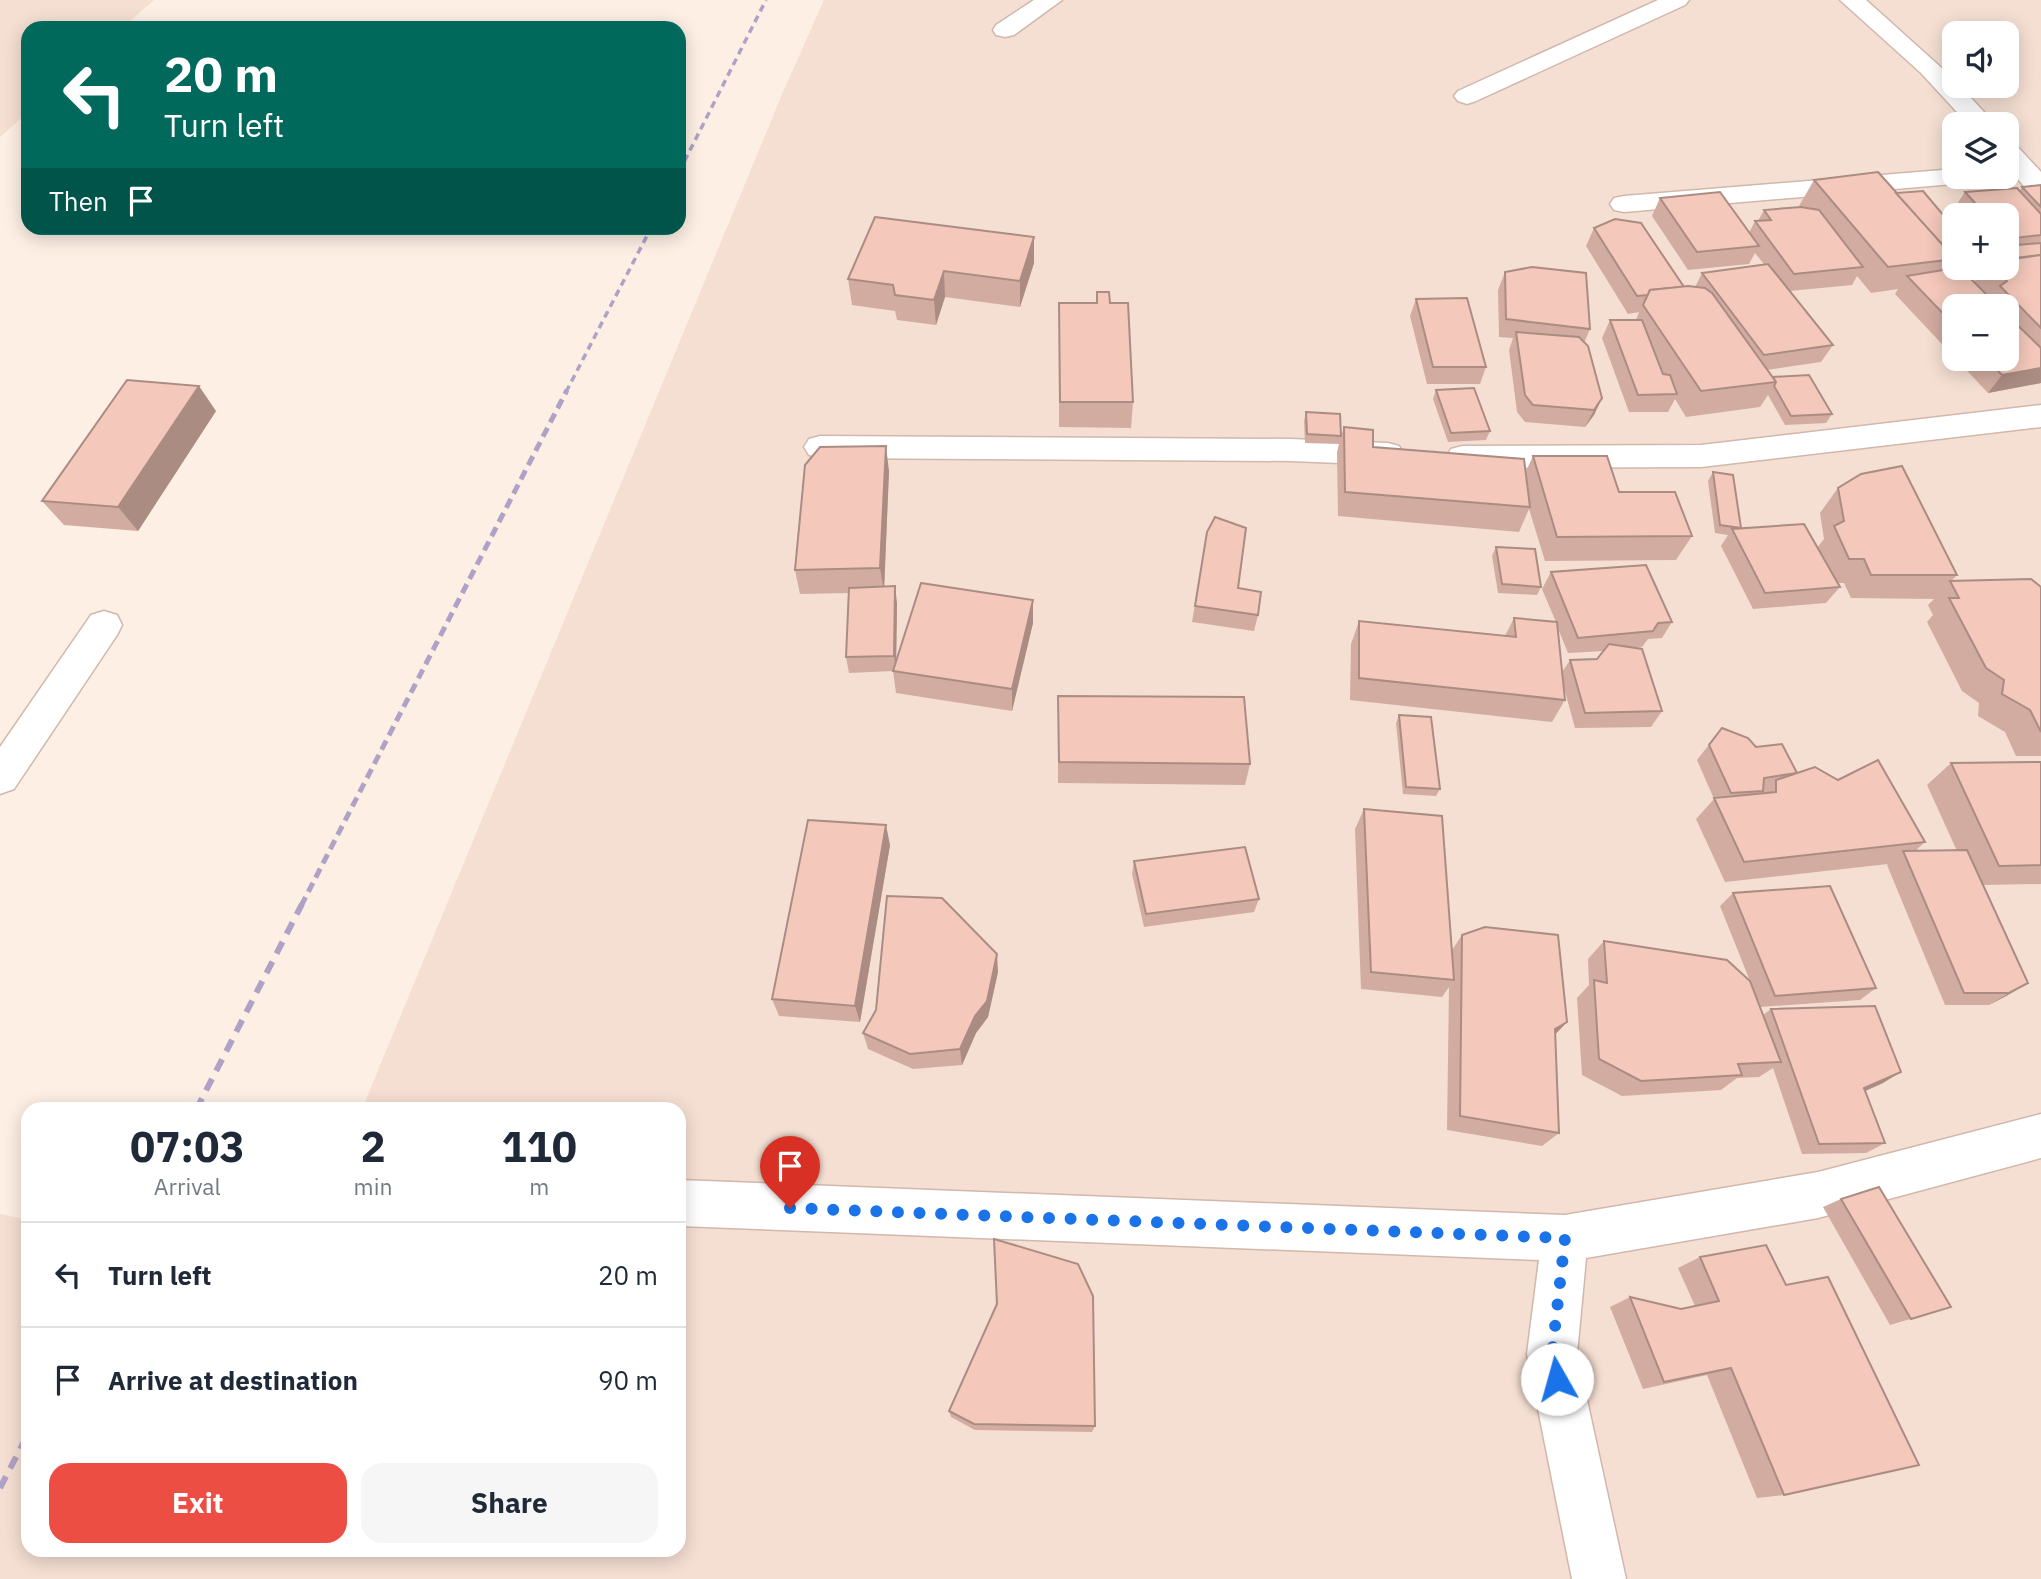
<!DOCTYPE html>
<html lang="en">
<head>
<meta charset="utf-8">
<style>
  body { margin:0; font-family:"IBM Plex Sans",sans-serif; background:#f6f6f7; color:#1f2937; height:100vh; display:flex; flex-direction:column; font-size:26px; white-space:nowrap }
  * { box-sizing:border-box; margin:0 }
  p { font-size:23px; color:#747a83 }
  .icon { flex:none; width:38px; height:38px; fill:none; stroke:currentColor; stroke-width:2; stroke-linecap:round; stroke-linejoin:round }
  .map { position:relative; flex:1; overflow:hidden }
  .sheet { position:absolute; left:21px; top:1102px; width:665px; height:455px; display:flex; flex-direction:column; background:#fff; border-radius:21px; box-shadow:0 4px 18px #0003 }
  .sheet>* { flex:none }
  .hud { position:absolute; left:21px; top:21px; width:665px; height:214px; border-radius:21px; box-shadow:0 4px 18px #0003; background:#00695c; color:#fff; overflow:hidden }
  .controls { position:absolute; left:1942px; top:21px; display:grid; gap:14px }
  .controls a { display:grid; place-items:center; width:77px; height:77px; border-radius:14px; background:#fff; box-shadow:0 4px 18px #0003; font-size:35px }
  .pin { position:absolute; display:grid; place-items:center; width:60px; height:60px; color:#fff; margin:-72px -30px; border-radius:50% 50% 50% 0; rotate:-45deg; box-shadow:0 0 7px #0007 }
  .pin .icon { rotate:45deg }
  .me { position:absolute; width:77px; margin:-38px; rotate:353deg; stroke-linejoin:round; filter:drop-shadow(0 0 5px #0008) }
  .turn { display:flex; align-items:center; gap:24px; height:147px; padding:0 28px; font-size:32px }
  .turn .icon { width:91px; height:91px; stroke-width:2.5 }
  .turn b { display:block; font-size:49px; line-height:60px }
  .then { display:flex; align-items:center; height:66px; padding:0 28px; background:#0003; gap:14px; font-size:26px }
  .eta { display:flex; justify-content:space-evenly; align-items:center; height:119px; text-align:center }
  .eta b { font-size:42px; font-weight:800; line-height:49px }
  .button { display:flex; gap:14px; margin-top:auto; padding:14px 28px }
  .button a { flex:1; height:80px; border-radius:21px; background:#ec4e44; color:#fff; font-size:28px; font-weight:800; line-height:80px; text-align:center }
  .button a+a { background:#f6f6f7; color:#1f2937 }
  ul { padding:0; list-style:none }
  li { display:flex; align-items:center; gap:21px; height:105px; padding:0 28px; border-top:2px solid #e0e1e3 }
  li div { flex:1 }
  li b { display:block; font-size:26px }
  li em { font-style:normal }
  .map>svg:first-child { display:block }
</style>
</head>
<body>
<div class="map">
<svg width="2041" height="1579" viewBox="0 0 2041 1579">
  <rect width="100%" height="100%" fill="#fdefe4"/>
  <g fill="#f5dfd2" fill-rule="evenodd">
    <polygon points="0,0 154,0 122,28 28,28 28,112 0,137"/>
    <path d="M 824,0 L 2041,0 L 2041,1579 L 0,1579 L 0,1214 L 28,1220 L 28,1550 L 679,1550 L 679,1110 L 362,1109 L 783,92 ZM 1955,33 L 2007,33 L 2007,86 L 1955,86 ZM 1955,124 L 2007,124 L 2007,177 L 1955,177 ZM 1955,215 L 2007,215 L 2007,268 L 1955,268 ZM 1955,306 L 2007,306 L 2007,359 L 1955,359 Z"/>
  </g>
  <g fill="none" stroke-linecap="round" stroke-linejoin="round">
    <g stroke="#d1b7ac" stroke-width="3">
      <g id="minor">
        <polygon points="1034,0 1062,0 1014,35 1005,37 996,35 993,30 996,25"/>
        <polygon points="1658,0 1689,0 1685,5 1476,101 1467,104 1458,101 1454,96 1458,91"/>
        <polygon points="1840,0 1866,0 1955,80 1955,86 1960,86 1995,124 1968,124 1921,73"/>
        <polygon points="2007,143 2016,145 2041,172 2041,196 2031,194 2007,167"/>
        <polygon points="1955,169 1955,177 1968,177 1965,183 1624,212 1614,210 1610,204 1614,198 1624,196"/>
        <polygon points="2041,405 2041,427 1701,467 1462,468 1451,465 1446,457 1451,449 1462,446 1701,445"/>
        <polygon points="820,436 1291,439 1388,443 1399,446 1404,454 1399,462 1388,465 1291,461 820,458 809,455 804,447 809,439"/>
        <polygon points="104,611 117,615 122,625 117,635 14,789 0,794 0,747 91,615"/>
        <polygon points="2041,1114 2041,1158 1818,1218 1586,1258 1577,1354 1626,1579 1572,1579 1527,1354 1539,1260 679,1226 679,1180 1565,1215 1818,1172"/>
      </g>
    </g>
    <use href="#minor" fill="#fff" fill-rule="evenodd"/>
    <g stroke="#b0a2c7" stroke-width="3.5" stroke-dasharray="7 5" stroke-linecap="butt">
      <polyline points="679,172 766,0"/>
      <polyline points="566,392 651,228"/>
    </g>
    <polyline stroke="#b0a2c7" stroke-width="5" stroke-dasharray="10 6" stroke-linecap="butt" points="301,906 567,390"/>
    <g stroke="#b0a2c7" stroke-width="6" stroke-dasharray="13 9" stroke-linecap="butt">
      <polyline points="196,1110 302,904"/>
      <polyline points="0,1488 28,1434"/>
    </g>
  </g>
  <g fill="#d2aca1" fill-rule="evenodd">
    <polygon points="1814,180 1896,193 1955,229 1955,268 1974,282 1977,278 1969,268 2007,268 2007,215 1958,215 1953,210 1965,192 2020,191 2022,187 2041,185 2041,383 1988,393 1956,359 2007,359 2007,306 1955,306 1955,358 1895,294 1898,289 1871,293 1857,276 1852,285 1790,291 1833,345 1821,362 1767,370 1773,377 1832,414 1826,423 1785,425 1768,395 1760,407 1686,417 1675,399 1668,412 1629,412 1602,338 1610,320 1636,320 1639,312 1628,314 1586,246 1594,228 1684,287 1695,287 1702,273 1764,264 1755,253 1749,264 1688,270 1652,216 1660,198 1749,233 1755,221 1758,221 1764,210 1800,207 1799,206"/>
    <polygon points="1034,263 1020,307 945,297 936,325 897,320 895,311 852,305 848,279"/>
    <polygon points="1505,272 1590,329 1584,343 1602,398 1594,415 1585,427 1525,422 1517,412 1509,350 1513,338 1499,337 1498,290"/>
    <polygon points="1097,292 1110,303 1133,402 1131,428 1059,427 1059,303 1096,303"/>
    <polygon points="1416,299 1486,367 1480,384 1427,384 1410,316"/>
    <polygon points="1436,390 1490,431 1486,440 1448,442 1433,399"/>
    <polygon points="216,411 138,531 64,525 42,501"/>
    <polygon points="1306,412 1342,433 1344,427 1373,447 1526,471 1533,456 1619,492 1692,536 1676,560 1545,561 1529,509 1519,532 1338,516 1337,452 1339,444 1305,443 1304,421"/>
    <polygon points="889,471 884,587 897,603 896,662 1033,600 1033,623 1012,711 896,693 893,671 849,673 846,657 849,593 800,594 795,570"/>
    <polygon points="1713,472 1740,528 1817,548 1824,539 1820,513 1838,488 1957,575 1951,581 2041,587 2041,756 2016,756 2005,732 1978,716 1979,703 1962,691 1927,622 1933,615 1928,605 1934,599 1851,598 1844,583 1838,583 1840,587 1826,603 1753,609 1721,546 1728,535 1715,533 1708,481"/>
    <polygon points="1207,532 1238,588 1258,615 1254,631 1192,622"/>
    <polygon points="1496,547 1541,587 1537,595 1498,593 1492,556"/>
    <path d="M 1551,572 L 1672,622 L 1662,638 L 1648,639 L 1642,647 L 1635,648 L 1662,711 L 1651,727 L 1575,728 L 1564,688 L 1565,700 L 1552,722 L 1350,700 L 1351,644 L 1359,621 L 1505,636 L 1514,618 L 1556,622 L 1542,589 ZM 1557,626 L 1568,653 L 1604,651 L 1597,659 L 1570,660 L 1562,672 Z"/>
    <polygon points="1058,696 1250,764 1245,785 1058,783"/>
    <polygon points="1399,715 1440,789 1436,796 1403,794 1396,723"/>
    <polygon points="1722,728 1797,773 1925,842 1915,851 1957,851 1927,785 1951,763 2041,762 2041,884 1983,885 2008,995 1989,1005 1945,1005 1887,865 1888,864 1725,882 1696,819 1714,799 1697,760"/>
    <polygon points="1364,809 1452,950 1462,935 1567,1022 1555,1034 1559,1133 1542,1146 1447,1130 1449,987 1442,997 1361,989 1355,829"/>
    <polygon points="890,845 860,1022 779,1016 772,999"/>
    <polygon points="1134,861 1259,899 1254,912 1144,927 1132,874"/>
    <polygon points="1733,893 1876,988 1860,1000 1760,1007 1763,1015 1771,1009 1883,1083 1865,1091 1885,1143 1866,1153 1802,1154 1773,1068 1759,1077 1737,1078 1721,1090 1622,1096 1582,1075 1577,998 1589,985 1588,959 1604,941 1750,981 1720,906"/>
    <polygon points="998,972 988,1017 976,1033 962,1065 913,1069 868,1049 863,1033"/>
    <polygon points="1841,1199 1951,1307 1890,1325 1823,1207"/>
    <polygon points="1766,1245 1784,1495 1757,1498 1707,1375 1643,1389 1610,1307 1630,1297 1681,1309 1695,1306 1678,1268 1700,1257"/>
    <polygon points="949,1411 1095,1426 1092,1432 975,1430 951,1417"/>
  </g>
  <g fill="#ab8c83">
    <polygon points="1034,237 1034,263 1020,307 1020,281"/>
    <polygon points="944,271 945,297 936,325 934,300"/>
    <polygon points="2041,368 2041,383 1988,393 2002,375"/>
    <polygon points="199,386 216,411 138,531 118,507"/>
    <polygon points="1602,398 1594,415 1585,427 1594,410"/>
    <polygon points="886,446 889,471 884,592 880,568"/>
    <polygon points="895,586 897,603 896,671 894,656"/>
    <polygon points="1033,600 1033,623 1012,711 1012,689"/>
    <polygon points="886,825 890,845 860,1022 855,1006"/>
    <polygon points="997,954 998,972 988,1017 976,1033 962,1065 960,1049"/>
    <polygon points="2028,983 2008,995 1989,1005 2009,993"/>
    <polygon points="1567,1022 1551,1039 1555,1029"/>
    <polygon points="1901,1072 1883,1083 1847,1099 1864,1088"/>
  </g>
  <g fill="#f4c8bb" stroke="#ab8c83" stroke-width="2">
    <polygon points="1878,172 1955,258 1955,259 1888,267 1814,180"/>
    <polygon points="2041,185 2041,207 2022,187"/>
    <polygon points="2017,188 2041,214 2041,235 2007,239 2007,215 1986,215 1965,192"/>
    <polygon points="1923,191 1955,229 1955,251 1949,252 1896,193"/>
    <polygon points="1720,192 1759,246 1697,252 1660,198"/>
    <polygon points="1801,207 1819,210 1863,267 1794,274 1755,221 1771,220 1764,210"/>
    <polygon points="875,217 1034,237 1020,281 944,271 934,300 895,295 893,285 848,279"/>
    <polygon points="1615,219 1641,223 1684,287 1650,290 1648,295 1637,296 1594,228"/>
    <polygon points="2041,243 2041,255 2007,259 2007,246"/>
    <polygon points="2041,255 2041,328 2000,286 2007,281 1994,268 2007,268 2007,260"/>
    <polygon points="1768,264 1833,345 1764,355 1702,273"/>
    <polygon points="1532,267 1586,273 1590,329 1506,319 1505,272"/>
    <polygon points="1955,268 1960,268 1998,306 1955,306 1955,326 1907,276"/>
    <polygon points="1688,286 1705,288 1712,293 1776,382 1701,391 1643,305 1650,290"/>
    <polygon points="1097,292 1109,292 1110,303 1128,303 1133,402 1060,402 1059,303 1097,303"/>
    <polygon points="1467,298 1486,367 1433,367 1416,299"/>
    <polygon points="2007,315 2041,348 2041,368 2002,375 1986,359 2007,359"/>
    <polygon points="1610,320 1642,320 1663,374 1670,375 1677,394 1638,395"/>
    <polygon points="1516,332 1579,337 1588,346 1602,398 1594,410 1533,405 1525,395"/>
    <polygon points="1809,375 1832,414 1791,416 1774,386 1776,382 1773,377"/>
    <polygon points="127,380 199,386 118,507 42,501"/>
    <polygon points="1474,388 1490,431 1451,433 1436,390"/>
    <polygon points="1306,412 1340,414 1341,436 1307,434"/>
    <polygon points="1344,427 1373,430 1373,447 1524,459 1530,507 1345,492"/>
    <polygon points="886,446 880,568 795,570 805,465 820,447"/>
    <polygon points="1533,456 1607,456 1619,492 1675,492 1692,536 1557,537"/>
    <polygon points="1902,466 1957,575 1871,575 1864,559 1849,559 1834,526 1844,521 1838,488 1861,474"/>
    <polygon points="1713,472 1733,475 1741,528 1720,525"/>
    <polygon points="1215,517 1246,528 1238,588 1261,592 1258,615 1195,606 1207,532"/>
    <polygon points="1804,524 1840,587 1765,593 1732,529"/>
    <polygon points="1496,547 1535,549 1541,587 1502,584"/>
    <polygon points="1646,565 1672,622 1658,623 1653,631 1578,638 1551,572"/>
    <polygon points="2031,579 2041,587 2041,732 2030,710 2002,694 2004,680 1986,668 1949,598 1959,598 1950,581"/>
    <polygon points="921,583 1033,600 1012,689 893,671"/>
    <polygon points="895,586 894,656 846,657 849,588"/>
    <polygon points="1514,618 1557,622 1565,700 1359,678 1359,621 1516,637"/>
    <polygon points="1609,644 1642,649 1662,711 1585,713 1570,660 1597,659"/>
    <polygon points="1058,696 1244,697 1250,764 1059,762"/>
    <polygon points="1399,715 1431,717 1440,789 1406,787"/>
    <polygon points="1722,728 1748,738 1756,747 1782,744 1797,773 1764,778 1763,791 1731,793 1709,745"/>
    <polygon points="1878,760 1925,842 1744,862 1714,798 1776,792 1776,780 1815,767 1838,780"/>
    <polygon points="2041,762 2041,865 1999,866 1951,763"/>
    <polygon points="1364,809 1442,816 1454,980 1371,972"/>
    <polygon points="808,820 886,825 855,1006 772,999"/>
    <polygon points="1245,847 1259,899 1146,914 1134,861"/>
    <polygon points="1967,850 2028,983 2009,993 1964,993 1903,851"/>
    <polygon points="1830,886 1876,988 1775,996 1733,893"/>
    <polygon points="887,896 942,898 997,954 987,1001 975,1016 960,1049 910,1054 863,1033 876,1010"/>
    <polygon points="1485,927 1558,935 1567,1022 1555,1029 1559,1133 1460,1116 1462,935"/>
    <polygon points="1604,941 1727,960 1750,981 1781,1062 1738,1064 1742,1075 1641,1081 1599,1059 1594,980 1607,983"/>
    <polygon points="1875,1006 1901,1072 1864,1088 1885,1143 1819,1144 1771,1009"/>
    <polygon points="1879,1187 1951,1307 1911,1319 1841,1199"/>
    <polygon points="994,1239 1078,1264 1093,1296 1095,1426 974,1424 949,1411 997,1304"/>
    <polygon points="1766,1245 1786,1285 1828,1277 1919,1465 1784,1495 1731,1368 1664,1382 1630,1297 1681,1309 1719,1301 1700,1257"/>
  </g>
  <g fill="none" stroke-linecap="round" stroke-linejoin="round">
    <polyline stroke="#1a73e8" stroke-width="12" stroke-dasharray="0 21.6" points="790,1208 1565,1238 1552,1354 1557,1379"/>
  </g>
</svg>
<div class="controls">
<a><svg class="icon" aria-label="sound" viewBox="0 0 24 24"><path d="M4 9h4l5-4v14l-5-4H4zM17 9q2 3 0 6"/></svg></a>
<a><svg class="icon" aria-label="layers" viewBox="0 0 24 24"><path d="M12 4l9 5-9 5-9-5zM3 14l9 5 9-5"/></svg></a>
<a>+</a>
<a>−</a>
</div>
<div class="pin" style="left:790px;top:1208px;background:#d93025"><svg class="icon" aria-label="arrive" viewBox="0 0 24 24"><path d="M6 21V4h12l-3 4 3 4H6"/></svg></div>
<svg class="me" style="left:1557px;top:1379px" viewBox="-20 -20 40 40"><circle r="19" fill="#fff"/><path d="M0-13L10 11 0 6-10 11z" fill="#1a73e8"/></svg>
<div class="hud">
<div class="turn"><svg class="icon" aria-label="left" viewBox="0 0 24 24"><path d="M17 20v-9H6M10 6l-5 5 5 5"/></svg><div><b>20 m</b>Turn left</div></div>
<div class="then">Then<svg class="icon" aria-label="arrive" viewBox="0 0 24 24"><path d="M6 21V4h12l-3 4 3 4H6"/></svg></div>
</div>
<section class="sheet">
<div class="eta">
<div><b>07:03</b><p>Arrival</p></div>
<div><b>2</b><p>min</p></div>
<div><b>110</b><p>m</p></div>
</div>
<ul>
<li><svg class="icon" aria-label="left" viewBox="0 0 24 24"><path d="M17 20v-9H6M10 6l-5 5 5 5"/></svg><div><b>Turn left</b></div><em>20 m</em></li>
<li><svg class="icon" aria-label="arrive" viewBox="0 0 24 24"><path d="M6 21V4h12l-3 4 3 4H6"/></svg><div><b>Arrive at destination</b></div><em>90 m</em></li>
</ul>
<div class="button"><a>Exit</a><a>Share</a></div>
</section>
</div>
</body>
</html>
